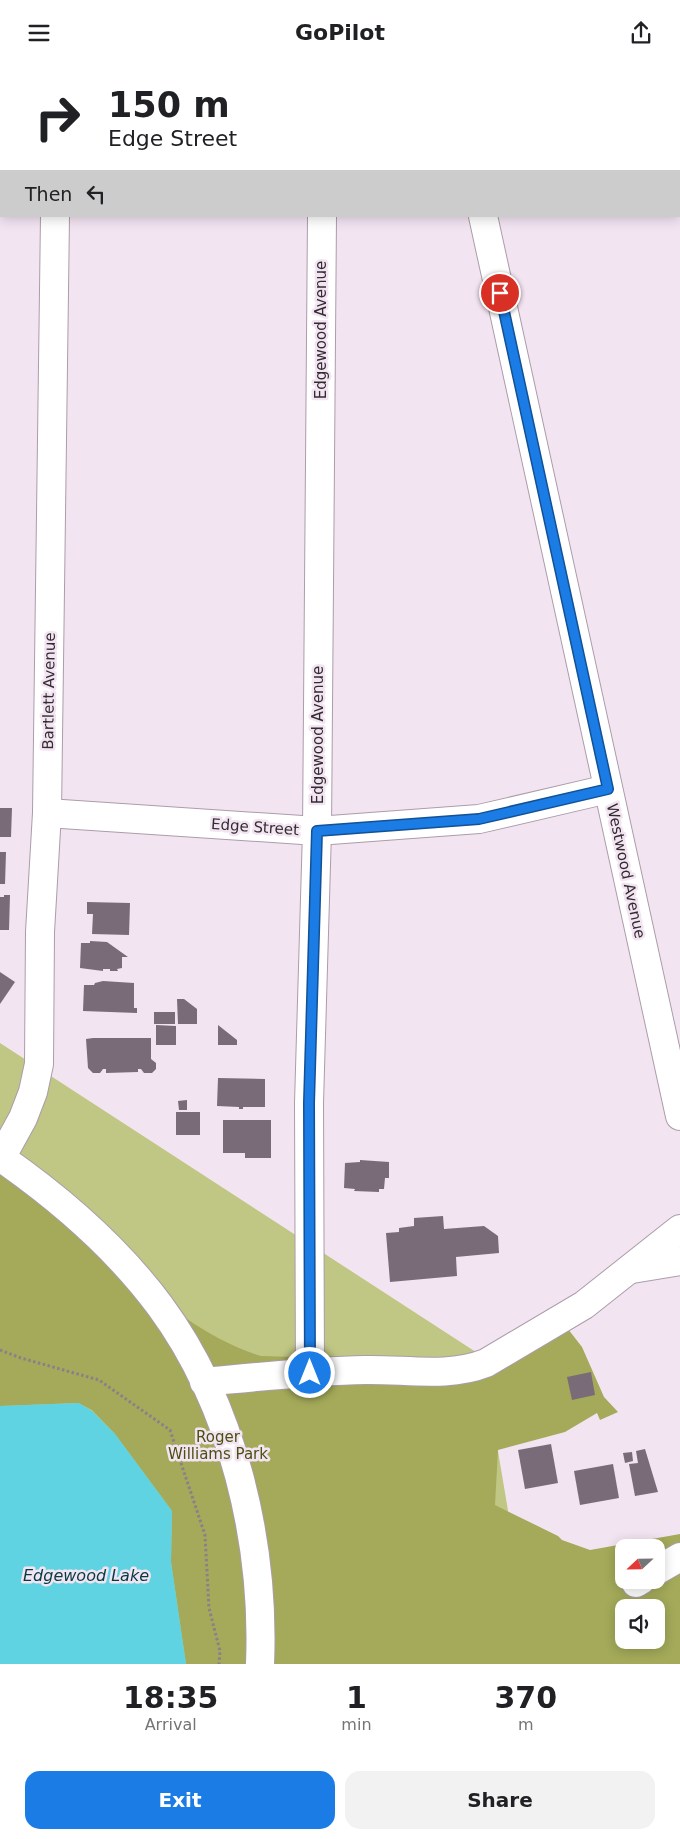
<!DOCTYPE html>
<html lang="en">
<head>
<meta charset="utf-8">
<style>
  body { margin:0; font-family:"DejaVu Sans",sans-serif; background:#f2f2f2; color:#202124; height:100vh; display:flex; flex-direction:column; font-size:19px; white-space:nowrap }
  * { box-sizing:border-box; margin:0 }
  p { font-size:16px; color:#757577 }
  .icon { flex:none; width:28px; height:28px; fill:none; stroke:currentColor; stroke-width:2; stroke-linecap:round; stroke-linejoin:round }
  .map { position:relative; height:1599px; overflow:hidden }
  .drawer { display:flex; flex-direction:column; background:#fff; flex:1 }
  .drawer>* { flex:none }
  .hud { position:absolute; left:0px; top:0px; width:680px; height:152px; box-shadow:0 2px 12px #0003; background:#fff; color:#202124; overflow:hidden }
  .needle { width:32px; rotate:248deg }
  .buttons { position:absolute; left:615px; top:1474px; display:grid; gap:10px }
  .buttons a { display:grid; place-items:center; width:50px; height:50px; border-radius:10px; background:#fff; box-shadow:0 2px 12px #0003; font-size:25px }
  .pin { position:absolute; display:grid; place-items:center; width:42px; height:42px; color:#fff; margin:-21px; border:2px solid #fff; border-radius:50%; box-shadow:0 1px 5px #0007 }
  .me { position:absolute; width:55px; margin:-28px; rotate:0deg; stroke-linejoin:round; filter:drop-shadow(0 0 4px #0008) }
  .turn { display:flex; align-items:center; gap:18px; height:105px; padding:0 25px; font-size:22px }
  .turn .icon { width:65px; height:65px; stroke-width:2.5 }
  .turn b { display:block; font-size:35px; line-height:42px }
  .then { display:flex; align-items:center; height:48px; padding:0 25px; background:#0003; gap:10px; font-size:19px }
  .eta { display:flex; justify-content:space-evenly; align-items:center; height:85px; text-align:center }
  .eta b { font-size:30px; font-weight:700; line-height:35px }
  .primary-button { display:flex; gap:10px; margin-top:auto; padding:10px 25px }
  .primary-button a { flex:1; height:58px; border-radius:15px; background:#1b7ce5; color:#fff; font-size:20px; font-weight:700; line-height:58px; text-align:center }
  .primary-button a+a { background:#f2f2f2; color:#202124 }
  header { display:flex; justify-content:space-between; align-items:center; height:65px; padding:0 25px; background:#fff; font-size:22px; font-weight:700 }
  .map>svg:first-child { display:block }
</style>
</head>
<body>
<header><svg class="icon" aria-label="menu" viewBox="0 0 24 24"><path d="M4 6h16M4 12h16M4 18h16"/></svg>GoPilot<svg class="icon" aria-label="share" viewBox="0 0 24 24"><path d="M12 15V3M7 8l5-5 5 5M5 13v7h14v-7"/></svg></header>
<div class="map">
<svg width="680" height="1599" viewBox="0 0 680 1599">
  <rect width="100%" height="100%" fill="#f3e4f2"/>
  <path fill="#c0c683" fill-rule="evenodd" d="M 0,978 L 482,1291 L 522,1529 L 624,1515 L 656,1515 L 680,1599 L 0,1599 ZM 624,1542 L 656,1542 L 656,1575 L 624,1575 Z"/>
  <path fill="#a4aa59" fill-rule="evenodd" d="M 0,1102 C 38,1134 77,1165 115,1197 C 161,1235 203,1273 261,1291 L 465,1297 L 561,1255 L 582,1282 L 604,1332 L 618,1347 L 600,1355 L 597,1348 L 565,1367 L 498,1385 L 495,1440 L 558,1471 L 562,1475 L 590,1485 L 680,1469 L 680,1599 L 186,1599 L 171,1497 L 172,1446 L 115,1369 L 92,1345 L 78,1338 L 0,1341 ZM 624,1482 L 656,1482 L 656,1515 L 624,1515 ZM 624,1542 L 656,1542 L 656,1575 L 624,1575 Z"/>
  <polygon fill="#5fd3e1" points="79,1338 92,1346 115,1369 172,1446 171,1497 186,1599 0,1599 0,1341"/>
  <g fill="#796b78">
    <polygon points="0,743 12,743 11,772 0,772"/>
    <polygon points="0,787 6,787 5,819 0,819"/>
    <polygon points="4,830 10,830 9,865 0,865 0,832 4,832"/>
    <polygon points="87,837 130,838 129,870 92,869 93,849 87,849"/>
    <polygon points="90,876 107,877 128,892 122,892 122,903 117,904 118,906 110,906 110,904 103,904 103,906 80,903 81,878 90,878"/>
    <polygon points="0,907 15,917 0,939"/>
    <polygon points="103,916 134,918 134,943 137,943 137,948 83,946 84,920 94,920 95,918"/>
    <polygon points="177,934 184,934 197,944 197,959 178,959"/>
    <rect x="154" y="947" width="21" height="12"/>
    <polygon points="156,960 176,961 176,980 156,980"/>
    <polygon points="218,960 237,975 237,980 218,980"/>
    <polygon points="93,973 151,973 151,994 156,998 156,1004 152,1008 144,1008 141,1004 138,1004 138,1007 106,1008 106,1004 103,1004 100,1008 93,1008 88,1003 86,974"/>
    <polygon points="218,1013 265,1014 265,1042 243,1042 243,1044 239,1044 239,1042 217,1041"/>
    <polygon points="187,1035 187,1045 179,1045 178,1036"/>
    <rect x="176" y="1047" width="24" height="23"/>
    <polygon points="223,1055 271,1055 271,1093 245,1093 245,1088 223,1088"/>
    <polygon points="360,1095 389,1097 389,1113 385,1113 384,1124 379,1124 379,1127 354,1126 355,1124 344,1123 345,1098 360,1097"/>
    <polygon points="443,1151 444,1164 484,1161 498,1171 499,1188 456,1192 457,1211 390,1217 386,1168 399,1167 399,1163 414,1161 414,1153"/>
    <polygon points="591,1307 595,1330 572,1335 567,1312"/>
    <polygon points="551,1379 558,1418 525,1424 518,1385"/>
    <polygon points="645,1384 658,1427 635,1431 629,1399 638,1398 636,1386"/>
    <polygon points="632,1387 633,1396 625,1398 623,1388"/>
    <polygon points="613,1399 619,1433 580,1440 574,1406"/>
  </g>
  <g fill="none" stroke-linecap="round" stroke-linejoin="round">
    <g stroke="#ab9daa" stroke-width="16">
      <polyline id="service" points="679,28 680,27"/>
    </g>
    <g stroke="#ab9daa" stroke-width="30">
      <g id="minor">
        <polyline points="450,0 450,1"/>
        <polyline points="57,1 57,0"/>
        <polyline points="324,1 324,0"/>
        <polyline points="483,151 680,1051"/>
        <polyline points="47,748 317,766 479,754 608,724"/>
        <path d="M 0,1092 C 59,1133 117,1183 160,1241 C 233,1340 265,1477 260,1599"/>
        <polyline points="1,1093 23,1053 33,1027 39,999 40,867 47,748 55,151"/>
        <polyline points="632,1204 680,1196"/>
        <polyline points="310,1308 309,1038 317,766 322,151"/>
        <path d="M 204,1317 C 257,1312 311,1306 365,1305 C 405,1304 448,1313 486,1298 L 584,1240 L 680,1164"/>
        <polyline points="656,1506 680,1492"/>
        <polyline points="636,1518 641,1515"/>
      </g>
    </g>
    <polyline stroke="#8a8089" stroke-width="3" stroke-dasharray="2.5 2.5" stroke-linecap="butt" points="0,1285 21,1293 99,1315 170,1365 205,1470 209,1543 220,1586 219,1599"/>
    <use href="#service" stroke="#fff" stroke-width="14"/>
    <use href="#minor" stroke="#fff" stroke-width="28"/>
  </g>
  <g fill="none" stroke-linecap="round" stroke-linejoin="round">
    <g stroke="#125195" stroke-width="12">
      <polyline id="route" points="310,1308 309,1038 317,766 479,754 608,724 500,228"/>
    </g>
    <use href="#route" stroke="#1b7ce5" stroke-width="9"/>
  </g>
  <g text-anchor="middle" stroke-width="5" stroke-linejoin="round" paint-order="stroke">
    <g font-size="15" fill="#322c31" stroke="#f3e4f2">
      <text transform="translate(321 265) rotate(-90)" y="5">Edgewood Avenue</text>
      <text transform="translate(49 626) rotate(-89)" y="5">Bartlett Avenue</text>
      <text transform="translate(318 670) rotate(-90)" y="5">Edgewood Avenue</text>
      <text transform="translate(255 762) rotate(4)" y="5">Edge Street</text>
      <text transform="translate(626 806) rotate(78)" y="5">Westwood Avenue</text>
    </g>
    <g font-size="15" fill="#4b4f11" stroke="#f3e4f2">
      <text x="218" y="1377">Roger<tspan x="218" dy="17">Williams Park</tspan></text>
    </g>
    <g font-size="16" font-style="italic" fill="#023b41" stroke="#f3e4f2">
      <text x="86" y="1516">Edgewood Lake</text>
    </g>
  </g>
</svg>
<div class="buttons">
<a><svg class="needle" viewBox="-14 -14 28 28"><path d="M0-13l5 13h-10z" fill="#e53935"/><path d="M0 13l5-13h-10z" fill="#757577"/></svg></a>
<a><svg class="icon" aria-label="sound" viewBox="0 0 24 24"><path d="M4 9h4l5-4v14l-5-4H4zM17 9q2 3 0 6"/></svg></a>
</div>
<div class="pin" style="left:500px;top:228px;background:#d93025"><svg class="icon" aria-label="arrive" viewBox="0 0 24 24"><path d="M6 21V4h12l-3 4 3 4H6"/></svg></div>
<svg class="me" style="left:310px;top:1308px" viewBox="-20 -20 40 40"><circle r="17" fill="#1b7ce5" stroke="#fff" stroke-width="3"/><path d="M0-11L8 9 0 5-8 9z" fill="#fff"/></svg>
<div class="hud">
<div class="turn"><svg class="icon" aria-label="right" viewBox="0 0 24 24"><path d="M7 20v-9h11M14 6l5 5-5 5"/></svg><div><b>150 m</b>Edge Street</div></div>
<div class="then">Then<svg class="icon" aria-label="left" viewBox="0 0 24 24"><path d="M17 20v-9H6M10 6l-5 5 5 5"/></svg></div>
</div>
</div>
<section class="drawer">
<div class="eta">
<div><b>18:35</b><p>Arrival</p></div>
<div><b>1</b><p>min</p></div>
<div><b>370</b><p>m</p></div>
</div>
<div class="primary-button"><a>Exit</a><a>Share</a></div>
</section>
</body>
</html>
